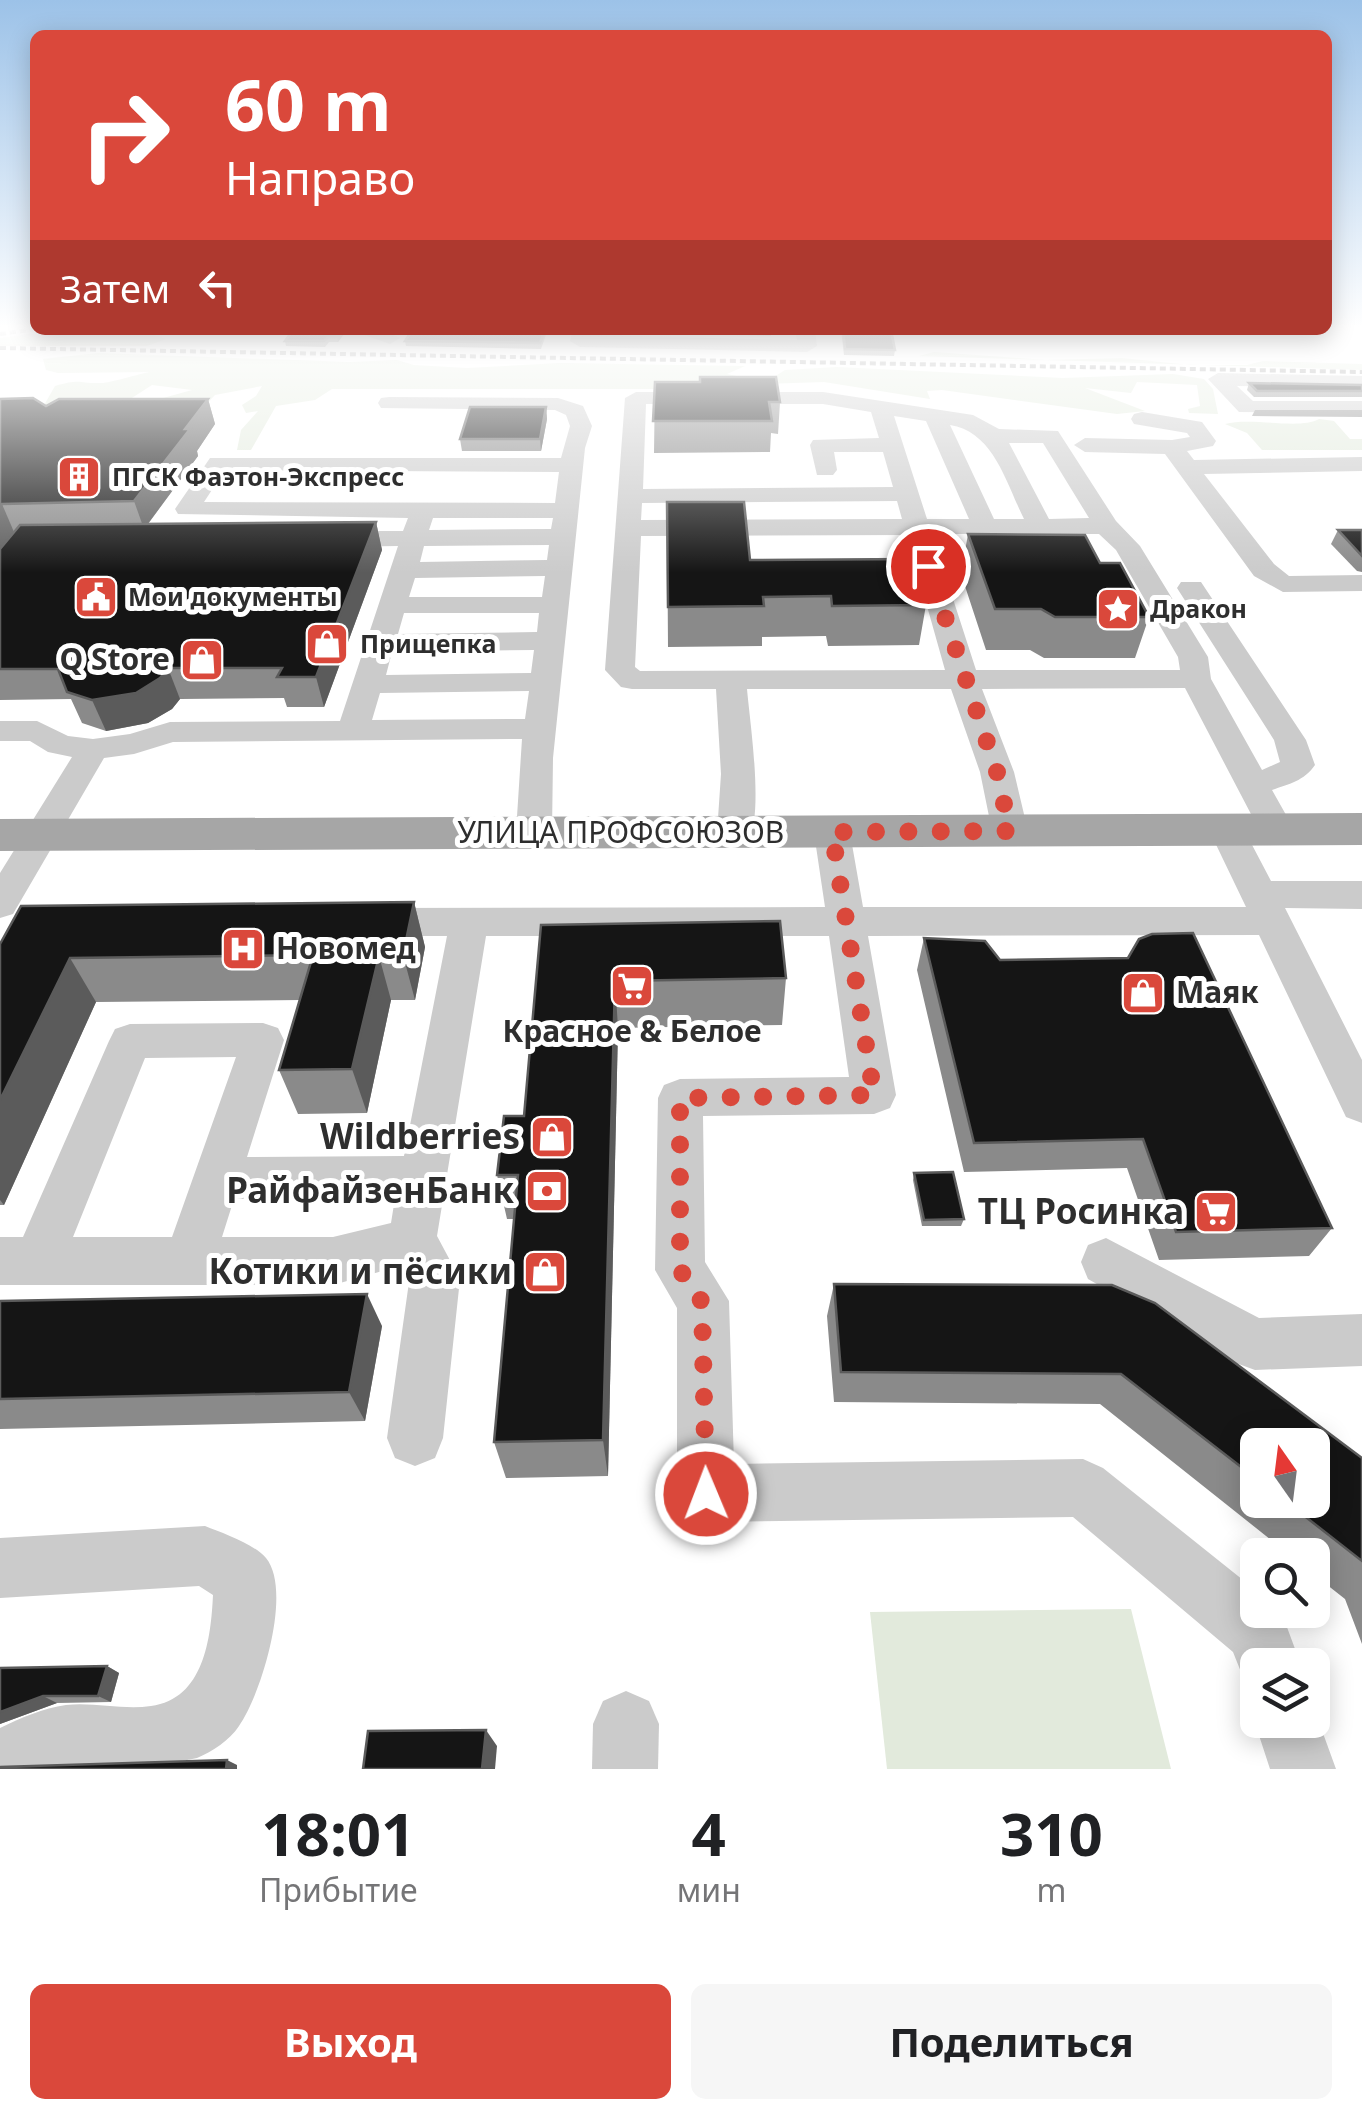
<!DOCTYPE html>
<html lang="ru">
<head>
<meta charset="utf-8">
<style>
  body { margin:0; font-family:"Noto Sans",sans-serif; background:#f6f6f6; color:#202124; height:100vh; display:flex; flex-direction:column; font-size:38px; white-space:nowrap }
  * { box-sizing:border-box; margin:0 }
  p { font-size:32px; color:#757577 }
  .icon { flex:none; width:55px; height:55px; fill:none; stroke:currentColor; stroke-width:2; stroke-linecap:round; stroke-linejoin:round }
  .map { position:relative; height:1769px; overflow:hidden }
  .drawer { display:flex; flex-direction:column; background:#fff; flex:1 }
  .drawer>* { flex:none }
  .hud { position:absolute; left:30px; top:30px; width:1302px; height:305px; border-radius:15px; box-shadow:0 5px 25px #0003; background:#da483b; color:#fff; overflow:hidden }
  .needle { width:65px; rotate:346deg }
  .buttons { position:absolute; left:1240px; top:1428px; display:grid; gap:20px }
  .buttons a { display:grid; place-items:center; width:90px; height:90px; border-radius:15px; background:#fff; box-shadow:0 5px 25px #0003; font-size:50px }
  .pin { position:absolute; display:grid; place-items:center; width:85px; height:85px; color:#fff; margin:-42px; border:5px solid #fff; border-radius:50%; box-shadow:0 2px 10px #0007 }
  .me { position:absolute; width:110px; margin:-55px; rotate:359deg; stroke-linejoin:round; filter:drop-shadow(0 0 8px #0008) }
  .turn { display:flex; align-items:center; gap:35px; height:210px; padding:0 30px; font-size:45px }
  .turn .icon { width:130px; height:130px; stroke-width:2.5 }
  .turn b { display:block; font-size:70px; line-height:85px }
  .then { display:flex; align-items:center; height:95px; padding:0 30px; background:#0003; gap:20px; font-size:38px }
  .eta { display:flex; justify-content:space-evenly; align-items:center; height:170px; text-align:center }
  .eta b { font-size:60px; font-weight:700; line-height:70px }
  .button { display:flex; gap:20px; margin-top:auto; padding:20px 30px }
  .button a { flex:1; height:115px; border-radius:15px; background:#da483b; color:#fff; font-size:40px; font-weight:700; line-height:115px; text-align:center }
  .button a+a { background:#f6f6f6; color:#202124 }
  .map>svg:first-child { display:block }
</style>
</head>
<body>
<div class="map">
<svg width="1362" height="1769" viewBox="0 0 1362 1769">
  <rect width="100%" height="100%" fill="#fff"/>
  <g fill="#e2eadc">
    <polygon points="39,333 154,335 166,339 147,346 0,346 0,338"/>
    <polygon points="934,352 1046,360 1122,358 1190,365 1247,365 1263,361 1362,364 1362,370 919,356"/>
    <path d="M 98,353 L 349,362 L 397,360 L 414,365 L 467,368 L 560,363 L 745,366 L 727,374 L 746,378 L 679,389 L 332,389 L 315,400 L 276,406 L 251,450 L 237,450 L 241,430 L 258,411 L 246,413 L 242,405 L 256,396 L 262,386 L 215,395 L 200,411 L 156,400 L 192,390 L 152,385 L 121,405 L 43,407 L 55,386 C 82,378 79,384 102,383 C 109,383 140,374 149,372 L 58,373 L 46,370 L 43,359 Z"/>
    <polygon points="837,367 1063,378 1173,374 1204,379 1213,389 1218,414 1189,413 1188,409 1200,406 1197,385 1137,382 1131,393 1085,388 1145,411 1117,414 942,390 927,391 930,399 824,382 763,384 785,370"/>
    <path d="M 1319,419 L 1334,421 L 1350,439 L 1362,439 L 1362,450 L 1262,450 L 1247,433 L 1225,424 C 1252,417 1300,430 1319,419 Z"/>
    <polygon points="1131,1609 1171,1769 887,1769 870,1612"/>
  </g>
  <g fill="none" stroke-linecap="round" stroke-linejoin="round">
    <g fill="#cbcbcb" fill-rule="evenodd">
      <polygon points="350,330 382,330 400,338 390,344"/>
      <polygon points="573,330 593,330 591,335 797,340 795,330 815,330 817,346 807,352 580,347 570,341"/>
      <polygon points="1218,373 1362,376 1362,388 1237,386 1253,401 1362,401 1362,413 1239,412 1208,379"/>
      <path d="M 636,392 L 823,392 L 973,415 L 999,429 L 1058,431 L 1116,521 L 1140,546 L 1208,657 L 1211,679 L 1262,770 L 1280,762 L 1274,740 L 1177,588 L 1181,582 L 1201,582 L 1306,740 L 1315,765 C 1304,781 1289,784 1272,790 L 1294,829 L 1289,837 L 1276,841 L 1263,837 L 1185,688 L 982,689 L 1014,772 L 1028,831 L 1023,840 L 1010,843 L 997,840 L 992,831 L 980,772 L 951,689 L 747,689 C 750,723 764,814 748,842 L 735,845 L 722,842 L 717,833 L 721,774 L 716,689 L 632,689 L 621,687 L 605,670 L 625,398 ZM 646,404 L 823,404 L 871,412 L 879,438 L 813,440 L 810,445 L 817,475 L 833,475 L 837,470 L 834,452 L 883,452 L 893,487 L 643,489 ZM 894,416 L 926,421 L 969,519 L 927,519 ZM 950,425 C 994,432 1006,483 1024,519 L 994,519 ZM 1009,443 L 1043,443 L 1089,518 L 1049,519 ZM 897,501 L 902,519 L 641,520 L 642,503 ZM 932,534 L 1099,534 L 1116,550 L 1178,657 L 1180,670 L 976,670 ZM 907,535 L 945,670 L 640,671 L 635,667 L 641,536 Z"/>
      <path d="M 389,397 L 558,398 L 583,406 L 592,426 L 585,448 L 553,758 L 552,832 L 547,841 L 534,844 L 521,841 L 516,832 L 522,739 L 173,742 L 134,754 L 104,758 L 13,914 L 0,918 L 0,873 L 72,757 L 48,752 L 30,741 L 0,741 L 0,721 L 37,721 L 68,736 L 93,739 L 130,734 L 170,722 L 340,721 L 398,546 L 331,547 L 318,539 L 331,531 L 403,531 L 408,518 L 178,514 L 175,509 L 210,458 L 561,458 L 570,426 L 566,415 L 555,410 L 381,408 L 378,403 L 381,398 ZM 225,470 L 559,472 L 555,503 L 204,502 ZM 433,518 L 553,518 L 551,529 L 429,530 ZM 549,545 L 547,560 L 420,562 L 424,546 ZM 545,576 L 542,597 L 409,597 L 415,578 ZM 404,613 L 539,613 L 537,632 L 398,634 ZM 534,650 L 531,673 L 386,675 L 392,652 ZM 529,691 L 525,719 L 372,720 L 380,693 Z"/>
      <polygon points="1142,412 1202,422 1216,441 1213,446 1187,451 1194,460 1362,457 1362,471 1204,474 1274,564 1289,576 1362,575 1362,591 1283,592 1254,576 1165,454 1085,452 1074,445 1085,438 1172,440 1190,437 1187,433 1134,424 1131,419 1134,414"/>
      <path d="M 1227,818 L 1240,822 L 1271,881 L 1362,881 L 1362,909 L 1285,908 L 1362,1060 L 1362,1123 L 1346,1117 L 1259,935 L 868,936 L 896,1095 L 890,1108 L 874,1114 L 703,1116 L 705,1262 L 729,1301 L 734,1464 L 1083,1459 L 1103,1468 L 1258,1592 L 1258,1610 L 1281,1611 L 1301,1665 L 1258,1665 L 1258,1692 L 1247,1687 L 1233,1652 L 1073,1517 L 706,1522 L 686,1513 L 677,1493 L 677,1308 L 655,1270 L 658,1098 L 664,1085 L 680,1079 L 849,1077 L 829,936 L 486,936 L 437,1236 L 460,1279 L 443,1438 L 435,1458 L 415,1466 L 395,1458 L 387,1438 L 409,1282 L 400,1266 L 333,1285 L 0,1285 L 0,1237 L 23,1237 L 109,1041 L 115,1029 L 130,1024 L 263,1023 L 278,1028 L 284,1040 L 247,1157 L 404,1156 L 447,936 L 367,936 L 353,932 L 348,922 L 353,912 L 367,908 L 825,907 L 814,833 L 819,824 L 832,821 L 845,824 L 850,833 L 863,907 L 1246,907 L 1209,830 L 1214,822 ZM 236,1057 L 172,1237 L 73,1237 L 145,1058 ZM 395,1198 L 391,1223 L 333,1237 L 222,1237 L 234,1199 Z"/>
      <polygon points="1106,1238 1259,1318 1362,1314 1362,1366 1255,1370 1236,1363 1088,1279 1081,1262 1088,1245"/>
      <path d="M 205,1526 C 222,1533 253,1543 266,1558 C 293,1591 261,1695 239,1726 C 229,1741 213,1751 197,1758 C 148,1769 55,1769 0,1769 L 0,1728 C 21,1718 43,1708 66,1705 C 94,1702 123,1710 151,1706 C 204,1699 211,1638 213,1595 L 199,1586 L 0,1598 L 0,1538 Z"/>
      <polygon points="626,1691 649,1701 659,1724 658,1769 592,1769 593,1724 603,1701"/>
      <polygon points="1312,1703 1336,1769 1270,1769 1254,1720 1258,1712 1258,1720 1312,1720"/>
    </g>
    <polygon fill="#a6a6a6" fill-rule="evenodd" points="1362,813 1362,845 0,851 0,819"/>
    <g stroke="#838383" stroke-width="4" stroke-dasharray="6 4" stroke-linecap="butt">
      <polyline points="0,334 35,329"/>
      <polyline points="0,348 1362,372"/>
    </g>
  </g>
  <g fill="#8a8a8a" fill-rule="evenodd">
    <polygon points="347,330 338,342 329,342 325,347 286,346 285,341"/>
    <polygon points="412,330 559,330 558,332 547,332 541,349 406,346 405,341"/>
    <polygon points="615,330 771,330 771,336 615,332"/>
    <polygon points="841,330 891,330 895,350 894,356 844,355"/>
    <polygon points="655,382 780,402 778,434 771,433 770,452 654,453"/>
    <polygon points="1249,383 1362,385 1362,397 1254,397 1247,390"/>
    <polygon points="0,399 46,406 208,399 215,424 197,451 198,456 148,524 376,522 382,550 324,707 287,707 284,698 180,699 172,709 148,723 106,731 82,723 71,699 0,700"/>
    <polygon points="546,407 547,419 541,451 462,451 460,439"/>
    <polygon points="1255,410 1362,410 1362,417 1252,416"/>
    <polygon points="667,502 750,560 926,605 919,645 828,646 826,636 762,637 762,646 668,647"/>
    <polygon points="1338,530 1362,530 1362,572 1357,571 1331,544"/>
    <polygon points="968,534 1100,563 1149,617 1135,658 1044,658 1030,650 986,650 961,574"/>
    <polygon points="414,902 425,947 415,1000 391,1000 367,1113 298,1114 279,1070 300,1000 96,1002 4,1205 0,1205 0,944"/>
    <polygon points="541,925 786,978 782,1025 618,1028 608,1476 506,1478 494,1442 514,1219 507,1219 497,1175 524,1116"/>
    <polygon points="924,938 1000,960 1332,1228 1309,1256 1159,1260 1127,1168 964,1172 917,970"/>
    <polygon points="914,1173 964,1219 961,1226 922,1226 913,1180"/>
    <path d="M 834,1284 L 1112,1285 L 1362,1458 L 1362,1644 L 1345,1599 L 1312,1573 L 1312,1555 L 1290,1555 L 1100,1404 L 834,1402 L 827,1316 ZM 1258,1445 L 1312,1500 L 1258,1500 Z"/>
    <polygon points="0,1301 382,1326 365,1421 0,1429"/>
    <polygon points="107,1666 119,1673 111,1702 57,1703 0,1724 0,1668"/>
  </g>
  <g fill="#5b5b5b">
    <polygon points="342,330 347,330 338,342 337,337"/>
    <polygon points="208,399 215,424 197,451 198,456 144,529 134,501"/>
    <polygon points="546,407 547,419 541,451 540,439"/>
    <polygon points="2,504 14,532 0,549 0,506"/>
    <polygon points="376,522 382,550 324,707 316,677"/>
    <polygon points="168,668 180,699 172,709 148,723 106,731 92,700"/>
    <polygon points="414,902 425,947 415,1000 403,955"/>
    <polygon points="379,956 391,1000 367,1113 352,1069"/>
    <polygon points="70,958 96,1002 4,1205 0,1200 0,1100"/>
    <polygon points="615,981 618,1028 608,1476 603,1440"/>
    <polygon points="367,1294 382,1326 365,1421 349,1392"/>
    <polygon points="107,1666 119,1673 111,1702 98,1696"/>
    <polygon points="43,1696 57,1703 0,1724 0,1712"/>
    <polygon points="486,1730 497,1746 495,1769 482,1769"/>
    <polygon points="227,1760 237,1765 237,1769 226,1769"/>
  </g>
  <g fill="#151515" stroke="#5b5b5b" stroke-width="2.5">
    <polygon points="293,330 342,330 337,337 328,337 324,341 285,341"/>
    <polygon points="412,330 545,330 540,343 405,341"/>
    <polygon points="843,330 891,330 895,350 845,349"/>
    <polygon points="700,377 776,377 780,402 769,402 772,421 653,421 655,382 700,382"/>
    <polygon points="1249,383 1362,385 1362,391 1257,391"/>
    <polygon points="33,398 46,406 59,399 208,399 185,429 190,429 134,501 2,504 0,506 0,399"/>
    <polygon points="470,407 546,407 540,439 460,439"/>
    <polygon points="667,502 744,502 750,560 912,559 926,605 832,606 831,596 763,597 764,606 668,607"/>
    <polygon points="376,522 316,677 277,677 282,668 168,668 160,678 136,693 92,700 67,692 58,669 0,669 0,549 20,525"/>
    <polygon points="1338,530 1362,530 1362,556"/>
    <polygon points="968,534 1085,535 1100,563 1120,563 1149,617 1055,617 1041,609 995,609"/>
    <polygon points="414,902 403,955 379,956 352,1069 279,1070 313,955 70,958 0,1100 0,944 21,906"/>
    <polygon points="780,921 786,978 615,981 603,1440 494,1442 518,1175 497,1175 504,1116 524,1116 541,925"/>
    <polygon points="1193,933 1332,1228 1176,1232 1143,1139 974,1143 924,938 985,941 1000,960 1128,958 1139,939 1152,934"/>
    <polygon points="953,1172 964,1219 924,1220 914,1173"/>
    <polygon points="834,1284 1112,1285 1155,1303 1362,1458 1362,1561 1284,1500 1312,1500 1312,1445 1258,1445 1258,1480 1121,1374 841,1372"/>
    <polygon points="367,1294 349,1392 0,1399 0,1301"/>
    <polygon points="107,1666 98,1696 43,1696 0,1712 0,1668"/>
    <polygon points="486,1730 482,1769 363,1769 368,1731"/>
    <polygon points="227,1760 226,1769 0,1769 0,1767"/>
  </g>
  <linearGradient id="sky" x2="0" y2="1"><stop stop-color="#9cc2e8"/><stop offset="0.57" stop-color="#fff"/><stop offset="1" stop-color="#fff" stop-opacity="0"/></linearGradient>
  <rect width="1362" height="573" fill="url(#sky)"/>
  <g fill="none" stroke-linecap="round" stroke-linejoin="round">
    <polyline stroke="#da483b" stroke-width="18" stroke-dasharray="0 32.4" points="706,1494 702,1302 680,1270 680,1098 874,1095 832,832 1010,831 997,772 928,566"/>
  </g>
  <defs>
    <g id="building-square" transform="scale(2.25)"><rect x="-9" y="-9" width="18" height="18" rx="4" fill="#da483b" stroke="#fff"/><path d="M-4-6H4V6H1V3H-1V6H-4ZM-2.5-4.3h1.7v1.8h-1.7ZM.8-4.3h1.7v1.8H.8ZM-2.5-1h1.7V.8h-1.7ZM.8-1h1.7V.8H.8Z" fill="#fff"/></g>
    <g id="civic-square" transform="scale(2.25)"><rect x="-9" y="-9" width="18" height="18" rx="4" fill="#da483b" stroke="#fff"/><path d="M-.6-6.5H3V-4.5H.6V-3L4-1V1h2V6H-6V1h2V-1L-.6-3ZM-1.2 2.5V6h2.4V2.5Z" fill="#fff"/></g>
    <g id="sight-square" transform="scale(2.25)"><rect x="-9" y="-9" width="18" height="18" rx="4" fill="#da483b" stroke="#fff"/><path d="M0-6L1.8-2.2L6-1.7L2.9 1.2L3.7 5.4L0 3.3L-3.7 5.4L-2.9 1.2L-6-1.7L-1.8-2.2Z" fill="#fff"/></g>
    <g id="shop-square" transform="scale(2.25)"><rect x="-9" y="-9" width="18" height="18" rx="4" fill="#da483b" stroke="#fff"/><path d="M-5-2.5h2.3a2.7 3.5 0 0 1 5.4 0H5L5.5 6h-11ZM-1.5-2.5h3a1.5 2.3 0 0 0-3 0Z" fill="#fff"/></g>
    <g id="hospital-square" transform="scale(2.25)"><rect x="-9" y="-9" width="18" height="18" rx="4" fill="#da483b" stroke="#fff"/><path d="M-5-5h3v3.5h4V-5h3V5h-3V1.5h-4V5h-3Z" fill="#fff"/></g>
    <g id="supermarket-square" transform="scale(2.25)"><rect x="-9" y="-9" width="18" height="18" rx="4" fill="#da483b" stroke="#fff"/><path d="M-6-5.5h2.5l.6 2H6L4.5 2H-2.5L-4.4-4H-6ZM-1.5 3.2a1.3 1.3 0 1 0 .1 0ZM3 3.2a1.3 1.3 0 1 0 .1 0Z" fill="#fff"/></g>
    <g id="bank-square" transform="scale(2.25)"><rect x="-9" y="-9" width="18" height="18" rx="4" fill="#da483b" stroke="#fff"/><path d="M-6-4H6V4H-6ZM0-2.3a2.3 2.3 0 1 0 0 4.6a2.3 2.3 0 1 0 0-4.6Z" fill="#fff"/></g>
  </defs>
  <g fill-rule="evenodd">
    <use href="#building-square" x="79" y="477"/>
    <use href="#civic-square" x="96" y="597"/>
    <use href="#sight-square" x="1118" y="609"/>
    <use href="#shop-square" x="327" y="644"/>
    <use href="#shop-square" x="202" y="660"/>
    <use href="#hospital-square" x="243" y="949"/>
    <use href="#supermarket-square" x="632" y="986"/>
    <use href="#shop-square" x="1143" y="993"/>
    <use href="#shop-square" x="552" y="1137"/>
    <use href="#bank-square" x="547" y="1191"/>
    <use href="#supermarket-square" x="1216" y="1212"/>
    <use href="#shop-square" x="545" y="1272"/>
  </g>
  <g text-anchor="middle" stroke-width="10" stroke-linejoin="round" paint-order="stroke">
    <g font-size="25" font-weight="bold" fill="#2e2e2e" stroke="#fff" text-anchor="start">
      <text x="112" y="486">ПГСК Фаэтон-Экспресс</text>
      <text x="128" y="606">Мои документы</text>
      <text x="1150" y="618">Дракон</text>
      <text x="360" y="653">Прищепка</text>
    </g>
    <g font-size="30" font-weight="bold" fill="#2e2e2e" stroke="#fff" text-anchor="start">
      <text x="170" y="670" text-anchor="end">Q Store</text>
      <text x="276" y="959">Новомед</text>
      <text x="1176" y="1003">Маяк</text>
      <text x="632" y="1042" text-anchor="middle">Красное &amp; Белое</text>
    </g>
    <g font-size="30" fill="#2e2e2e" stroke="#fff">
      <text x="621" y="843">УЛИЦА ПРОФСОЮЗОВ</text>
    </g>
    <g font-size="35" font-weight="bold" fill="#2e2e2e" stroke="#fff" text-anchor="end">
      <text x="520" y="1149">Wildberries</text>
      <text x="514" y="1203">РайфайзенБанк</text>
      <text x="1184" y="1224">ТЦ Росинка</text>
      <text x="512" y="1284">Котики и пёсики</text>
    </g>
  </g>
</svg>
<div class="buttons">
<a><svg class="needle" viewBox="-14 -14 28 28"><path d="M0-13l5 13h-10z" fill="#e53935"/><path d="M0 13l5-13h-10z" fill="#757577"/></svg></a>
<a><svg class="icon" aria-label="search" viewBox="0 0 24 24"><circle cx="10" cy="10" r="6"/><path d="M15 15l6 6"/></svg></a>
<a><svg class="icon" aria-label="layers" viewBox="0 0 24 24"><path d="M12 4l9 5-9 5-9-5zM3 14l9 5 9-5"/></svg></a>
</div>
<div class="pin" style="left:928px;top:566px;background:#d93025"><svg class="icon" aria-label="arrive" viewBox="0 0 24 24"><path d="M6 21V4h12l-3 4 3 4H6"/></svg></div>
<svg class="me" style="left:706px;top:1494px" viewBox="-20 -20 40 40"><circle r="17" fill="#da483b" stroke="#fff" stroke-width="3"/><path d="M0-11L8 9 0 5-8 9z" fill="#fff"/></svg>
<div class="hud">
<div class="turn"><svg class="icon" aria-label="right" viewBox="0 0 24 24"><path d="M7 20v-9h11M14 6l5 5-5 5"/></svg><div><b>60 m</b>Направо</div></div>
<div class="then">Затем<svg class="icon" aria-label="left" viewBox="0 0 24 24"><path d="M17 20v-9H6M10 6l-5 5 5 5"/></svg></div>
</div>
</div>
<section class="drawer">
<div class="eta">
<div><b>18:01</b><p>Прибытие</p></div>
<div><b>4</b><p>мин</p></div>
<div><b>310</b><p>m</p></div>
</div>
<div class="button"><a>Выход</a><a>Поделиться</a></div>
</section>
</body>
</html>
